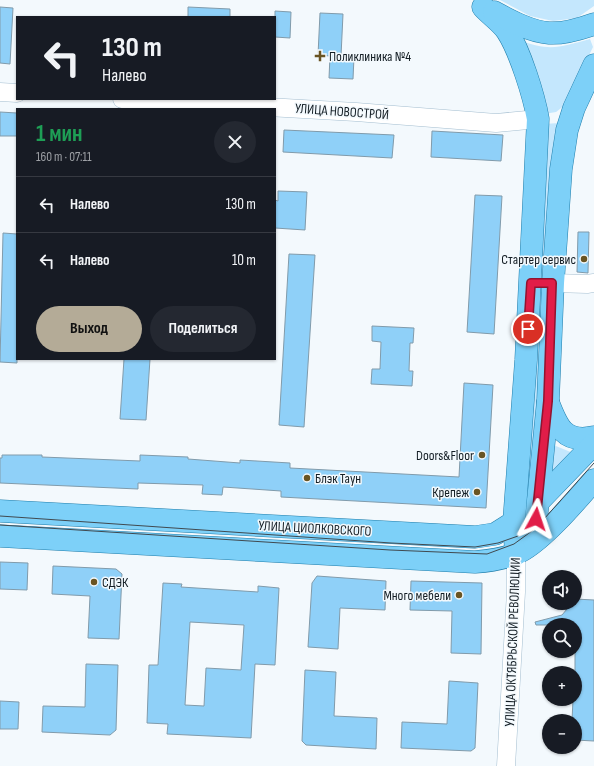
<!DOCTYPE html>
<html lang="ru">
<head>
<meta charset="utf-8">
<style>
  body { margin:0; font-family:"Sofia Sans Condensed",sans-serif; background:#242831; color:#f1f3f6; height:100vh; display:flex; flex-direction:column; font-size:15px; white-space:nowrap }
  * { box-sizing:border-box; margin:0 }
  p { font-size:13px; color:#9ea1a6 }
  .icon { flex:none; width:22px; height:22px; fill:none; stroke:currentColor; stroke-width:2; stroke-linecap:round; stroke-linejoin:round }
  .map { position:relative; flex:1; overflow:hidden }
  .drawer { position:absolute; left:16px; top:108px; width:260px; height:252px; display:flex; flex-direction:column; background:#171b24; border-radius:0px; box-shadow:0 1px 3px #0004 }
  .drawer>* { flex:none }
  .guide { position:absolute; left:16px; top:16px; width:260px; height:84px; border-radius:0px; box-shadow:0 1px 3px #0004; background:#171b24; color:#f1f3f6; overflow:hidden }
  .fabs { position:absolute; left:542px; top:570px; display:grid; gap:8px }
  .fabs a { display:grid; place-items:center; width:40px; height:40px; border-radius:50%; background:#171b24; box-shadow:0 1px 3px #0004; font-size:20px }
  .pin { position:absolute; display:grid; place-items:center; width:34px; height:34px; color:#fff; margin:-17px; border:2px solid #fff; border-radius:50%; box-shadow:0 1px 4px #0007 }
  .me { position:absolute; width:44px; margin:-22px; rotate:5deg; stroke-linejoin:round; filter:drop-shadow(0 0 3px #0008) }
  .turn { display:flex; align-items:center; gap:14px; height:84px; padding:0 20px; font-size:18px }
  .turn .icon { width:52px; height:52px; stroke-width:2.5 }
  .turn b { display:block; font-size:28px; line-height:34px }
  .round { display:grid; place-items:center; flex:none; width:42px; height:42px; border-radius:21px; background:#242831 }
  .overview { display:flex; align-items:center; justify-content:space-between; height:68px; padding:0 20px }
  h1 { font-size:24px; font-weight:700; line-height:30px; color:#1e9e55 }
  .button { display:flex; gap:8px; margin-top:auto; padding:8px 20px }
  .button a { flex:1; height:46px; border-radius:24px; background:#b4ab97; color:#111; font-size:16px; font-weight:700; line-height:46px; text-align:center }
  .button a+a { background:#242831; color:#f1f3f6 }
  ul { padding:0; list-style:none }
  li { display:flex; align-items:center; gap:12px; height:56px; padding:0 20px; border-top:1px solid #363941 }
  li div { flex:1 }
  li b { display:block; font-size:15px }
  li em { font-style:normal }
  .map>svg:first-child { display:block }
</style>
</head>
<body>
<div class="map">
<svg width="594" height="766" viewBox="0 0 594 766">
  <rect width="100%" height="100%" fill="#f3f9fd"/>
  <g fill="#c4e7fd">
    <polygon points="500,0 594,0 594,6 577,18 553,21 530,16"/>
    <path d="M 590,39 L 593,47 L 565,105 L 556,112 L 544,114 L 519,40 C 550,52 560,47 590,39 Z"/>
    <polygon points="559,123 552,156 545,266 542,273 535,272 544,124"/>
    <polygon points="534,292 542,292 534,490 527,489"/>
    <polygon points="551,444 573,453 552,476"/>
  </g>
  <g fill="#8fd0f8" stroke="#819bab" fill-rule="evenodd">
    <polygon points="0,7 13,8 10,64 0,63"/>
    <polygon points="188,7 230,9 230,17 188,17"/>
    <polygon points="275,11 291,12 290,38 275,37"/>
    <polygon points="320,13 343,14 341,56 354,57 353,79 329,78 330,56 318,55"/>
    <polygon points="0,112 17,113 17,136 0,136"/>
    <polygon points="284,130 394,135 392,158 283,152"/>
    <polygon points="432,131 503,135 501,161 431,157"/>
    <polygon points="278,191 307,192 305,230 275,228 275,200 278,201"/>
    <polygon points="475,195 502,196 494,334 467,332"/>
    <polygon points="578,232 589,232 588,273 577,272"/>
    <polygon points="3,233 17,234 17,363 0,362"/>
    <polygon points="289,254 315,255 304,427 279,425"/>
    <polygon points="372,326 414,328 413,343 410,343 409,371 413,371 412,386 371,384 372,369 380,369 381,342 372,341"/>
    <polygon points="124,359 150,359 146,420 120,419"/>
    <polygon points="464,383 493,385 486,508 281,497 281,491 223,487 222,495 202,494 203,485 138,483 138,489 0,483 0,458 2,458 2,455 42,455 42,457 140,461 140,455 188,457 188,459 240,463 240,460 290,463 290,468 459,477"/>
    <polygon points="0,562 28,563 27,590 0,589"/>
    <polygon points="53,566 116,569 122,574 119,639 88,638 90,596 52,594"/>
    <polygon points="317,576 386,581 385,610 340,608 338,649 308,647 312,583"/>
    <polygon points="411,581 482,583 481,654 451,653 452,611 410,610"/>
    <path d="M 163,583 L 182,584 L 181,587 L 258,592 L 258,586 L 279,588 L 275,665 L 255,664 L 251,738 L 167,734 L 168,724 L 147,723 L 149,665 L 158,665 ZM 190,622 L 244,625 L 241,670 L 206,668 L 204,706 L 185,705 Z"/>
    <polygon points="575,599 594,600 594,741 575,740 575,721 572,721 573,699 575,699 575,625 536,625 535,622 562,615 567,609 567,603 575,603"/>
    <polygon points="86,664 118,665 116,730 110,735 42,732 43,706 85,707"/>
    <polygon points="305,670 336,672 334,716 377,718 376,749 306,745 302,741"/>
    <polygon points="449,681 478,683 475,748 471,751 401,748 402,722 447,724"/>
    <polygon points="0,701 19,702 18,729 0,729"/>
  </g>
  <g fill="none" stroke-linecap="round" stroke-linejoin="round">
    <g stroke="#a4bed0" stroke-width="19">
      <g id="minor">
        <polyline points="0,92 17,93"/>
        <polyline points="122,99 356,112 496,123 538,119"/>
        <polyline points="553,283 587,284 594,283"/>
        <polyline points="506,766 516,592 516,554"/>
      </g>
    </g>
    <g stroke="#207eab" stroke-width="23">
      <g id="major">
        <path d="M 483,7 C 490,15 501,22 507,31 C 520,51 534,96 538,119 L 526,360 L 514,522 L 516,554"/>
        <path d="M 494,12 C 509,20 531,32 549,33 C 564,34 580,29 594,24"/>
        <path d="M 548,402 C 557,426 564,444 594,437"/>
        <polyline points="538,502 594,444"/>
        <polyline points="0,511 475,537 495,534 514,522"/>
        <path d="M 0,536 L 475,562 C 488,561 503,559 515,554 C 539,545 577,500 594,480"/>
        <polyline points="534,541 548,401 553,283 561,169 567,130 574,108 594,65"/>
      </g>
    </g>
    <use href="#minor" stroke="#fff" stroke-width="18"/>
    <use href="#major" stroke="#7dd0f8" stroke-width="22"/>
    <g stroke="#40494f" stroke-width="1">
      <polyline points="0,516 391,543 475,547 498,543 518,536 524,530"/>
      <polyline points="0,525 390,550 487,554 514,544 536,528 594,463"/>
    </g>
  </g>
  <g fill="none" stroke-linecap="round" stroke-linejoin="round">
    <g stroke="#92132f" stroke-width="10">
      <polyline id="route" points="528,329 531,283 552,283 548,401 536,519"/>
    </g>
    <use href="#route" stroke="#e11d48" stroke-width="7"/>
  </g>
  <g fill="#695423" stroke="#f3f9fd" stroke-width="1.5">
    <path d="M318 50h4v4h4v4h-4v4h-4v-4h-4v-4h4z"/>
    <circle cx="584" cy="259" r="4"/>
    <circle cx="482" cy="455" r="4"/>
    <circle cx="307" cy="478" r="4"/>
    <circle cx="477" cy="492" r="4"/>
    <circle cx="94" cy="582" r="4"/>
    <circle cx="459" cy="595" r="4"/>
  </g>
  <g text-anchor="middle" stroke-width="3" stroke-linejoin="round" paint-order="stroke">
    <g font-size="14" fill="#141e25" stroke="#f3f9fd" text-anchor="end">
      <text x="329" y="61" text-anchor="start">Поликлиника №4</text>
      <text x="576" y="264">Стартер сервис</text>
      <text x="474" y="460">Doors&amp;Floor</text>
      <text x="315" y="483" text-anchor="start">Блэк Таун</text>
      <text x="469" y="497">Крепеж</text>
      <text x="102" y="587" text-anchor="start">СДЭК</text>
      <text x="451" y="600">Много мебели</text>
    </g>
    <g font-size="14" fill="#141e25" stroke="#f3f9fd">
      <text transform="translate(342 111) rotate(4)" y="5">УЛИЦА НОВОСТРОЙ</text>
      <text transform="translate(315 528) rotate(3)" y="5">УЛИЦА ЦИОЛКОВСКОГО</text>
      <text transform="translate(512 642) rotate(-88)" y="5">УЛИЦА ОКТЯБРЬСКОЙ РЕВОЛЮЦИИ</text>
    </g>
  </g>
</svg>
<div class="fabs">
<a><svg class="icon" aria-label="sound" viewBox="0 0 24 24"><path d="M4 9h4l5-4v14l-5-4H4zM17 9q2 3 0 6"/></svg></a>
<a><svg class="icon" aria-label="search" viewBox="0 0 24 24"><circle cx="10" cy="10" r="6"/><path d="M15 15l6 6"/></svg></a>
<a>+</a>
<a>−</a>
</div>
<div class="pin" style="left:528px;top:329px;background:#d93025"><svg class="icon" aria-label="arrive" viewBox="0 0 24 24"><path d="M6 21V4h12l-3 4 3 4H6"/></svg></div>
<svg class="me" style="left:536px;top:519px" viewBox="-20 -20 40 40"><path d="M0-17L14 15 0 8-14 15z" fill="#e11d48" stroke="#fff" stroke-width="4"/></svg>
<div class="guide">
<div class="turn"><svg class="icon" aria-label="left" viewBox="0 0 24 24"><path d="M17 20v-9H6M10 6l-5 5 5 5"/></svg><div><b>130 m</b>Налево</div></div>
</div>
<section class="drawer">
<div class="overview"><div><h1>1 мин</h1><p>160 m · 07:11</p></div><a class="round"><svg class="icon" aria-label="close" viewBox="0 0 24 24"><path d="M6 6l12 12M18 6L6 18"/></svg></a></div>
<ul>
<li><svg class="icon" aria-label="left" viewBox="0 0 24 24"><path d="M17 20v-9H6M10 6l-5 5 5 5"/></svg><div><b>Налево</b></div><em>130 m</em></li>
<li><svg class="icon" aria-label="left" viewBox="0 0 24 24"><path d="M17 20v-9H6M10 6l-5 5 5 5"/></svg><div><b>Налево</b></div><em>10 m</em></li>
</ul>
<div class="button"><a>Выход</a><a>Поделиться</a></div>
</section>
</div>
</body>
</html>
